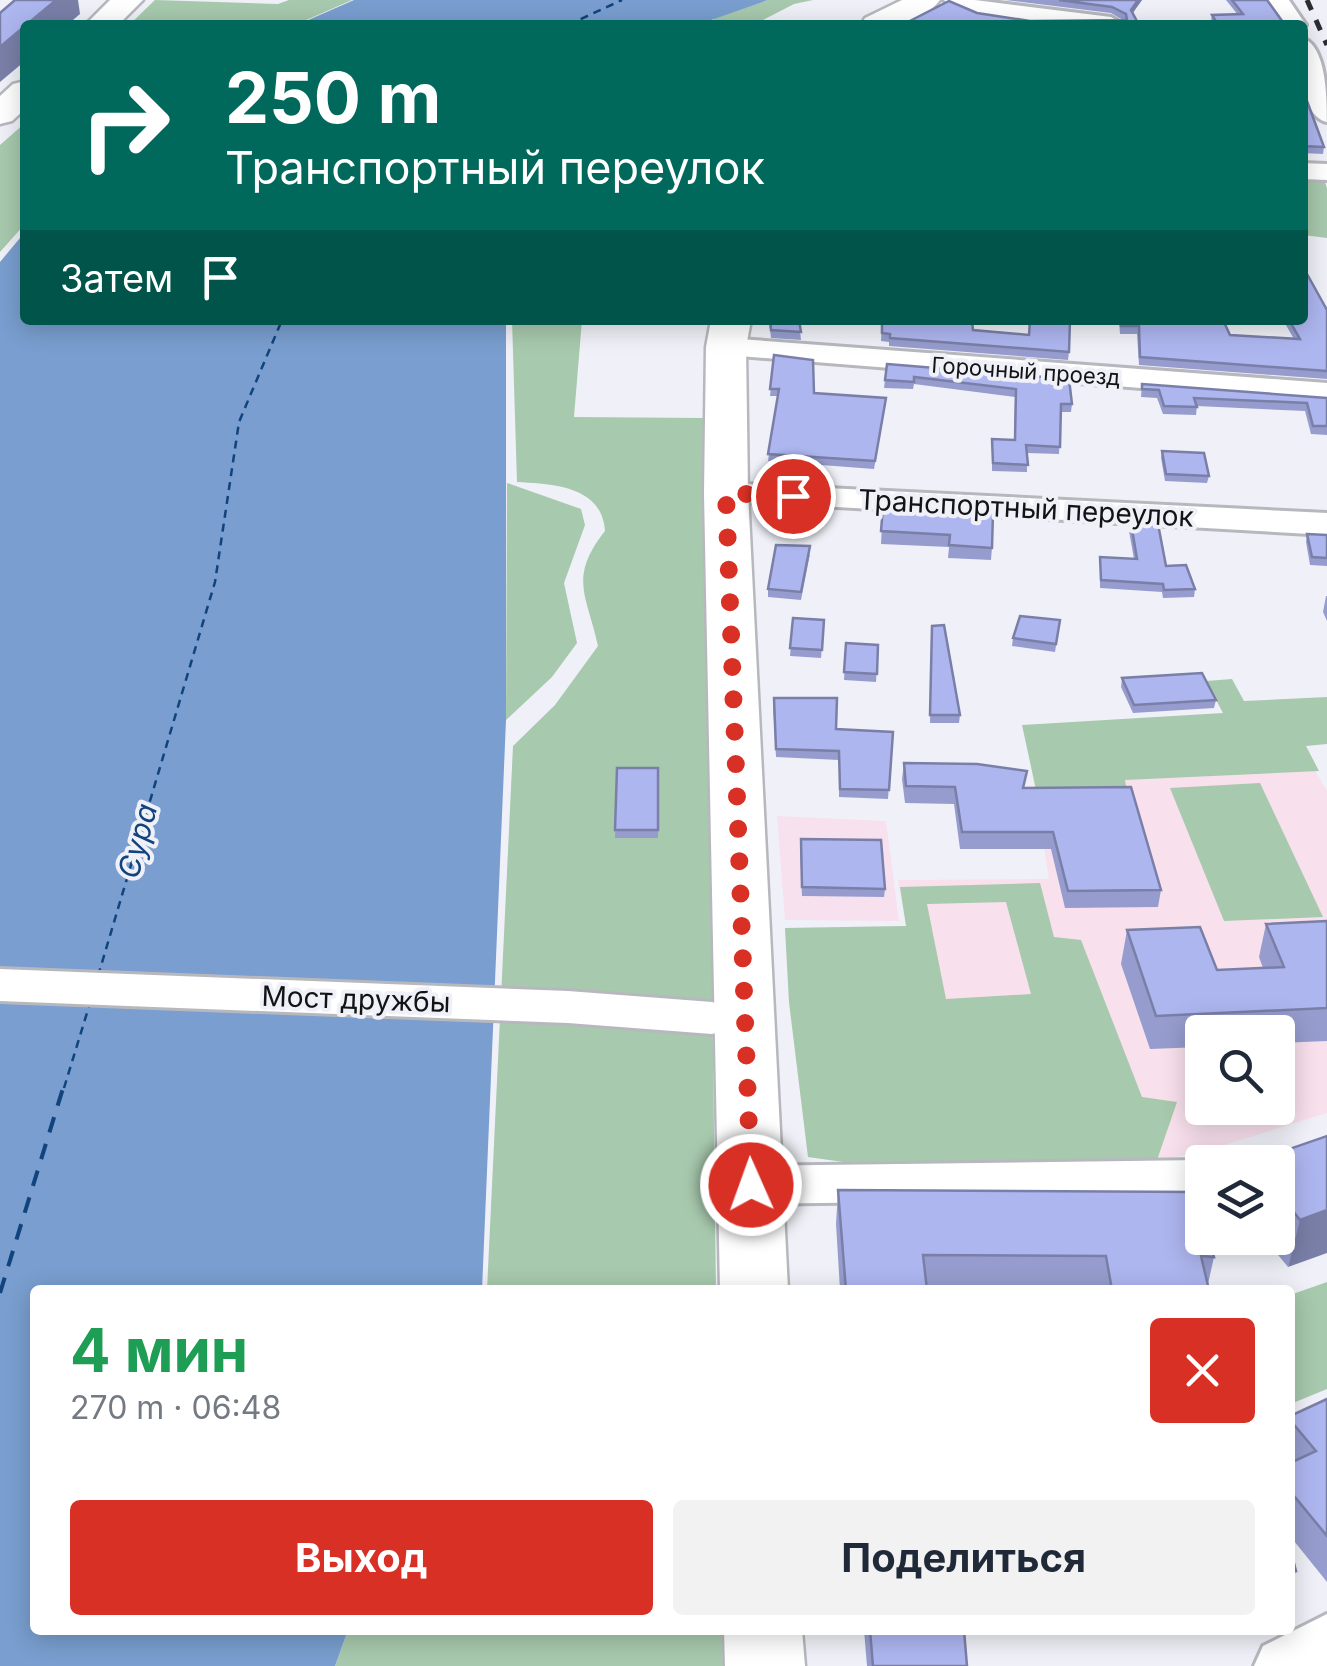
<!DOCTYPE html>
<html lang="ru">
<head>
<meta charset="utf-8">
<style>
  body { margin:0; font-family:Inter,sans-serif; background:#f2f2f3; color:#1f2937; height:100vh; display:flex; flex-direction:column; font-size:38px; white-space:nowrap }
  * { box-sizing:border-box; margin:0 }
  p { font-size:32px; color:#747a83 }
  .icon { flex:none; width:55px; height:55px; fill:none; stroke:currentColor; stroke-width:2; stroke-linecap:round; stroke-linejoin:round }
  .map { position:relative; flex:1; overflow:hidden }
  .sheet { position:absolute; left:30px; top:1285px; width:1265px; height:350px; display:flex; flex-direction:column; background:#fff; border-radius:10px; box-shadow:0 5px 25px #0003 }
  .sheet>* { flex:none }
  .hud { position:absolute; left:20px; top:20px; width:1288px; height:305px; border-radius:10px; box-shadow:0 5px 25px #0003; background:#00695c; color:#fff; overflow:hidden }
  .controls { position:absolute; left:1185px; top:1015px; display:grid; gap:20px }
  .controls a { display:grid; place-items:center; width:110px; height:110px; border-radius:10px; background:#fff; box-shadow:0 5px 25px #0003; font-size:50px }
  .pin { position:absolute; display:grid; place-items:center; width:85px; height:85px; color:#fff; margin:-42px; border:5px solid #fff; border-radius:50%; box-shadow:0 2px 10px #0007 }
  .me { position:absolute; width:110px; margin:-55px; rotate:358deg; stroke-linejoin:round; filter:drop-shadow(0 0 8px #0008) }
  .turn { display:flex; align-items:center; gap:35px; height:210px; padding:0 40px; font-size:45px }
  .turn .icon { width:130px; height:130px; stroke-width:2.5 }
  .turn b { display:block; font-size:70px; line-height:85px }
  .then { display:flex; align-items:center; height:95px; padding:0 40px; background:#0003; gap:20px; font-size:38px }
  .round { display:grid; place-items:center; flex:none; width:105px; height:105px; border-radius:10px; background:#f2f2f3 }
  .headline { display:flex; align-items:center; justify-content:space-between; height:170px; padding:0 40px }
  h1 { font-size:60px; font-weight:700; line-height:75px; color:#1e9e55 }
  .primary-button { display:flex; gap:20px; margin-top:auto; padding:20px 40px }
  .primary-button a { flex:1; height:115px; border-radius:10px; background:#d93025; color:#fff; font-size:40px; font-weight:700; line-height:115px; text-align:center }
  .primary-button a+a { background:#f2f2f3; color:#1f2937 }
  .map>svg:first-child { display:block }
</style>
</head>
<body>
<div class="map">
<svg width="1327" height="1666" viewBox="0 0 1327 1666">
  <rect width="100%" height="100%" fill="#f0f1f8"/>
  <polygon fill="#f7e1ee" points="777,816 886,821 899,921 785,920"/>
  <path fill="#f8e0ec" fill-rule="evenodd" d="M 1300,745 L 1327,791 L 1327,1113 L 1202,1152 L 1157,1160 L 865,1165 L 808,1157 L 789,1002 L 785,928 L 906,926 L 898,880 L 1049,879 L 1030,759 ZM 1202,1032 L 1278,1032 L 1278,1108 L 1202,1108 Z"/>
  <g fill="#a7c9ad" fill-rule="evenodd">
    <polygon points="155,0 278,4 289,0 352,0 295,25 129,25"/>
    <polygon points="768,0 813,0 794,4 753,25 707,25 715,18"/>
    <polygon points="25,123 25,224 0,252 0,145"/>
    <polygon points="1303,173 1323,177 1327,188 1327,238 1303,235"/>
    <path d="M 512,320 L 582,320 L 574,417 L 705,418 L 716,1290 L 487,1290 L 513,746 L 555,705 L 598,646 C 587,595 568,578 605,531 C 602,486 553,484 517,482 Z"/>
    <polygon points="507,483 581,509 585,525 564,583 577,643 552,677 506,720"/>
    <polygon points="1232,679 1244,701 1327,697 1327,744 1306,746 1319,771 1125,780 1128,797 1038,799 1022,725 1223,713 1206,681"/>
    <polygon points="1260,783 1323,917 1224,921 1170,788"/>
    <path d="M 1040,883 L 1054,937 L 1081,940 L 1142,1097 L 1177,1102 L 1157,1160 L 865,1165 L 808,1157 L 789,1002 L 785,928 L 906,926 L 900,887 ZM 1006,902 L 1031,994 L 946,999 L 927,904 Z"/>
    <polygon points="1327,1282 1327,1389 1293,1403 1290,1295"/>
    <polygon points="348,1630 726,1630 727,1666 335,1666"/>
  </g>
  <g fill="#799ecf">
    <polygon points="354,0 768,0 697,25 297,25"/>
    <polygon points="25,232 25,320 506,320 506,720 482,1290 35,1290 35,1630 348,1630 335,1666 0,1666 0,262"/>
  </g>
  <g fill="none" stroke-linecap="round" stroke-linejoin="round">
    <g stroke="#11437e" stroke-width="2.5" stroke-dasharray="8 6" stroke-linecap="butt">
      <polyline points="568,25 622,0"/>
      <polyline points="98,976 215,582 239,422 282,320"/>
      <polyline points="64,1088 90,1003"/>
    </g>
    <polyline stroke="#11437e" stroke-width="4" stroke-dasharray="16 12" stroke-linecap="butt" points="0,1293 64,1085"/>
    <g stroke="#b7b8be" stroke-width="6">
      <g id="minor">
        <path d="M 944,0 L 975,0 L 1111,17 L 1123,24 C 1087,29 969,27 944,0 Z"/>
        <polygon points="1265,0 1289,0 1306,25 1302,30 1302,25 1282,25"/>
        <path d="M 1302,38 C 1327,45 1327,100 1327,122 C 1298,115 1302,61 1302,38 Z"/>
        <polygon points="1302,163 1327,164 1327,180 1302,179"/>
        <polygon points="726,338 1327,383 1327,403 715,354 710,347 715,340"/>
        <polygon points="726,483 1327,513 1327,535 714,500 709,493 714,486"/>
        <polygon points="0,969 568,991 712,1002 729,1007 735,1018 729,1029 712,1034 568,1023 0,1001"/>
        <polygon points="1202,1160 1210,1162 1202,1162 1202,1198 751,1204 733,1198 726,1185 733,1172 751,1166"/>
        <polygon points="1327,1614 1327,1666 1254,1666 1263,1646"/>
      </g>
    </g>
    <g stroke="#b7b8be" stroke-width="5">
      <g id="major">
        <polygon points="110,0 143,0 118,25 85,25"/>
        <path d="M 902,0 L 940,0 C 921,25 889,25 861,25 L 865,18 Z"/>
        <polygon points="25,81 25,109 12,121 0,124 0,96 13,84"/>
        <polygon points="711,320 751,320 746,347 748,493 788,1290 720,1290 704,493 706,347"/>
        <polygon points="724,1630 802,1630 805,1666 725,1666"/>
      </g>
    </g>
    <use href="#minor" fill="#fff" fill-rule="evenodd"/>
    <use href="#major" fill="#fff" fill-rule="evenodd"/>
    <polyline stroke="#2c2d30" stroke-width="5" stroke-dasharray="11 11" stroke-linecap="butt" points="1307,0 1327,45"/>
  </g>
  <g fill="#969dce">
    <polygon points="1005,0 1142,0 1133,13 1139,25 902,25 977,13 1030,21 1123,20 1111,13"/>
    <polygon points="1226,0 1267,0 1285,25 1213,25 1211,21 1212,15 1238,15"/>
    <polygon points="1302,87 1324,147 1323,154 1302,153"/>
    <polygon points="1327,310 1327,379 1139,365 1137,334 1120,334 1119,320 1223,320 1230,335 1294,339 1283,320 1302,320"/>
    <polygon points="769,320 799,320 801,340 771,338"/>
    <polygon points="882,320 973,330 1069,352 1068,360 889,346 889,342 881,341"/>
    <polygon points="774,355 814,393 885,406 874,469 768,461 778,396 770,396"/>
    <polygon points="887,364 1069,379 1072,404 1071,412 1061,412 1059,454 1027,453 1027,472 992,471 992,439 1014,440 1015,397 914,384 913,389 884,388"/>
    <polygon points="1142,384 1327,398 1327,435 1311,434 1305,411 1197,406 1196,415 1163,414 1157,398 1141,397"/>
    <polygon points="1162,451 1209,476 1207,483 1165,481 1161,458"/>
    <polygon points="883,507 992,548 991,560 948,558 949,547 881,544"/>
    <polygon points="1131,523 1166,566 1195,589 1194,597 1163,598 1162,592 1100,588 1100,557 1134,559 1129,531"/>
    <polygon points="1307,534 1327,535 1327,566 1310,565 1306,542"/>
    <polygon points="810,554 801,600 768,597 768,589"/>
    <polygon points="1326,596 1327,596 1327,621 1323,612"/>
    <polygon points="793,618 824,620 821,658 790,656"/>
    <polygon points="1060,620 1055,652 1012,646 1013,638"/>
    <polygon points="932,626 960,715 959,723 930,723"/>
    <polygon points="846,643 878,645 876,682 844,680"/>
    <polygon points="1122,678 1216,700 1214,708 1133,713 1121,687"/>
    <polygon points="773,706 836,729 893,732 888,799 839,797 839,760 776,757"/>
    <polygon points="904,763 1025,788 1161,890 1158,907 1065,908 1051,849 960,849 954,804 905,803 902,779"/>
    <polygon points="617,768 658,768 658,838 615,838"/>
    <polygon points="800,847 885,889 884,897 802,896"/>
    <polygon points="1327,921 1327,1041 1278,1043 1278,1032 1202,1032 1202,1047 1150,1049 1121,964 1127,930 1217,970 1263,968 1259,957 1266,924"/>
    <polygon points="1327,1136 1288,1267 1264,1238 1278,1238 1278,1162 1252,1162"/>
    <polygon points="838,1190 1214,1257 1208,1284 1209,1290 840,1290 836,1224"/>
    <polygon points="1327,1399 1327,1582 1290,1536 1290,1416"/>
    <polygon points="1290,1547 1296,1571 1290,1590"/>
    <polygon points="864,1630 964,1630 967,1666 867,1666"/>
  </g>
  <g fill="#7a7fa8">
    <polygon points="56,0 78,0 80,14 67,25 26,25"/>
    <polygon points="1138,0 1142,0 1130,16 1131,10"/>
    <polygon points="25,26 25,61 0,82 0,47"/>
    <polygon points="1327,1210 1327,1253 1288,1267 1300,1220"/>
  </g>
  <g fill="#aeb6f0" stroke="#7a7fa8" stroke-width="2.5">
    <polygon points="15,0 56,0 0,47 0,13"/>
    <polygon points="1059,0 1138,0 1131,10 1139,25 902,25 949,1 977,13 1030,21 1127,20 1126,14 1112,7"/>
    <polygon points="1232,0 1267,0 1285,25 1218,25 1212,15 1243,14"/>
    <polygon points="1302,87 1304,93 1324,147 1302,146"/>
    <polygon points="1302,265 1327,310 1327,371 1140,357 1139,326 1121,326 1120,320 1223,320 1230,335 1300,339 1289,320 1302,320"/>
    <polygon points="770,320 799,320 801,332 771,330"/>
    <polygon points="882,320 972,320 973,330 1029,335 1030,320 1070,320 1069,352 890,338 890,334 882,333"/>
    <polygon points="774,355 813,360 814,393 886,398 875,461 768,454 779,389 770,389"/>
    <polygon points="887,364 1069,379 1072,404 1061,404 1060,447 1026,445 1028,465 993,463 992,439 1015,440 1016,389 914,377 914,382 885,380"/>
    <polygon points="1142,384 1327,398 1327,426 1313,426 1307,403 1194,398 1197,407 1164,406 1159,390 1142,389"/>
    <polygon points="1162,451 1204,453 1209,476 1166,474"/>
    <polygon points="883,507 993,513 992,548 949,545 950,535 881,531"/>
    <polygon points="1131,523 1158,524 1166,566 1186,565 1195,589 1164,590 1163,584 1101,580 1100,557 1137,559"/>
    <polygon points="1307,534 1327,535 1327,558 1312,557"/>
    <polygon points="776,545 810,546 801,592 768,589"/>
    <polygon points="1020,616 1060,620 1056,644 1013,638"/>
    <polygon points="793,618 824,620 822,650 790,648"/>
    <polygon points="944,625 960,715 930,715 932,626"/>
    <polygon points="846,643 878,645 877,674 844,672"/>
    <polygon points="1202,673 1216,700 1134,705 1122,678"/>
    <polygon points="774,698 837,698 836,729 893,732 889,790 840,789 839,751 776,749"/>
    <polygon points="904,763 977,764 1027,771 1023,788 1131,787 1161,890 1068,891 1053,832 962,832 955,787 906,786"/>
    <polygon points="617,768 658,768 658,830 615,830"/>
    <polygon points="801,839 881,840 885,889 802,887"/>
    <polygon points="1327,921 1327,1008 1156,1016 1127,930 1200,927 1217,970 1284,967 1266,924"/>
    <polygon points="1327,1136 1327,1210 1300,1220 1278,1192 1278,1162 1252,1162"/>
    <polygon points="838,1190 1199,1192 1202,1208 1202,1238 1209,1238 1214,1257 1201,1256 1209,1290 1112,1290 1106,1256 923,1255 927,1290 846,1290"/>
    <polygon points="1327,1399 1327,1536 1290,1491 1290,1463 1316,1451 1290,1420 1290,1416"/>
    <polygon points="1290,1548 1296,1571 1290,1571"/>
    <polygon points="870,1630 964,1630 967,1666 873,1666"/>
  </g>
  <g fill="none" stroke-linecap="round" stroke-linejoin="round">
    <polyline stroke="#d93025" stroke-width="18" stroke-dasharray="0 32.4" points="751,1185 726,493 793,496"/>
  </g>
  <g text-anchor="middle" stroke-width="8" stroke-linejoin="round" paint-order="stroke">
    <g font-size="22" fill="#121315" stroke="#f0f1f8">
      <text transform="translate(1026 371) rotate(4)" y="8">Горочный проезд</text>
    </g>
    <g font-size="28" fill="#121315" stroke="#f0f1f8">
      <text transform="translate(1026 508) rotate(3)" y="10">Транспортный переулок</text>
      <text transform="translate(356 999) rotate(2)" y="10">Мост дружбы</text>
    </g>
    <g font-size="30" font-style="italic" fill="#11437e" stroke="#f0f1f8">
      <text transform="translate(138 841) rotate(-75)" y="10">Сура</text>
    </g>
  </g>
</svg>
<div class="controls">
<a><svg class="icon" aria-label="search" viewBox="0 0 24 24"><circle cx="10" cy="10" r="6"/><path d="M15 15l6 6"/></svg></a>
<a><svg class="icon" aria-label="layers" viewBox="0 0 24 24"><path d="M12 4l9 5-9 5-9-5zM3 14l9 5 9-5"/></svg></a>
</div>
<div class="pin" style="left:793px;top:496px;background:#d93025"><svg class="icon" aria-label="arrive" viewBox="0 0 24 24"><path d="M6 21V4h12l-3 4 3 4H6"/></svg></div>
<svg class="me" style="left:751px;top:1185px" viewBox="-20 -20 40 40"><circle r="17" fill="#d93025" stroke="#fff" stroke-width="3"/><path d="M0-11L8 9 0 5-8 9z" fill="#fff"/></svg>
<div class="hud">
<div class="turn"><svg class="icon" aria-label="right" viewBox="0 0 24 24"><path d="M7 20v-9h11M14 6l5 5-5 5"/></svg><div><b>250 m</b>Транспортный переулок</div></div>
<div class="then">Затем<svg class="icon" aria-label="arrive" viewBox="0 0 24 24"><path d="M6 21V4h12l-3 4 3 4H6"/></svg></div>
</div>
<section class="sheet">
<div class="headline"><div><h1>4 мин</h1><p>270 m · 06:48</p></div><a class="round" style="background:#d93025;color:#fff"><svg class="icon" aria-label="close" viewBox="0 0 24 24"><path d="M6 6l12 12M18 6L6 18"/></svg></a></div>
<div class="primary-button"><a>Выход</a><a>Поделиться</a></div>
</section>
</div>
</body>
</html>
